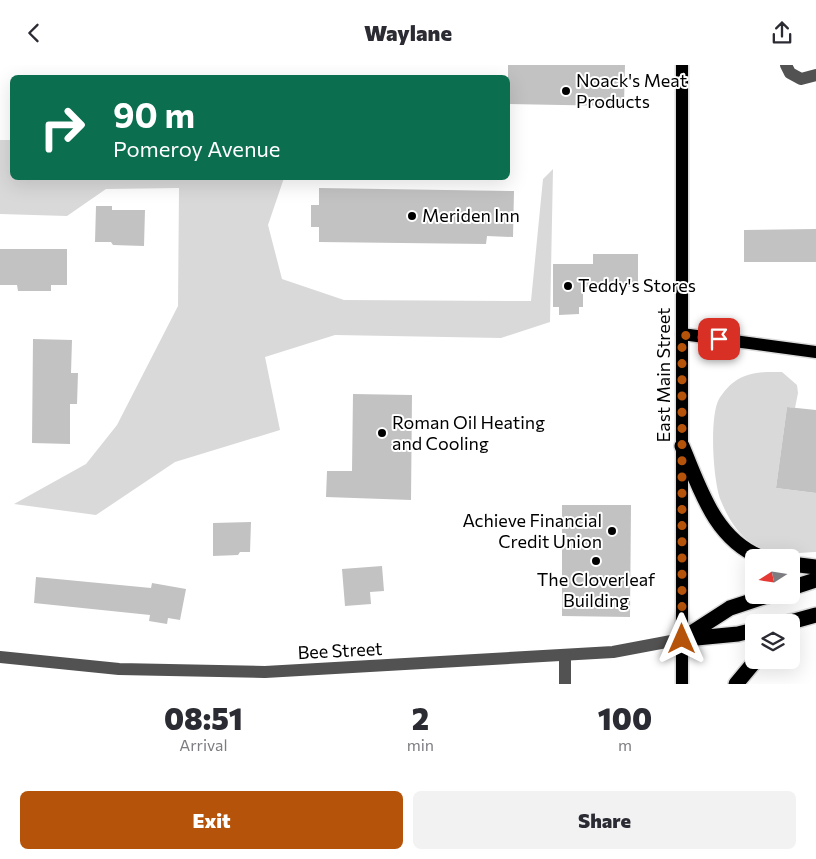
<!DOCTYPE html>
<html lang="en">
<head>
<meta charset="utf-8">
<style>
  body { margin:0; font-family:Commissioner,sans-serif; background:#f2f2f3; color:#2b2b33; height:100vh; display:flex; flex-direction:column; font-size:19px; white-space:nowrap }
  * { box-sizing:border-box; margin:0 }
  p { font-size:16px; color:#7c7c81 }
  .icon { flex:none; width:28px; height:28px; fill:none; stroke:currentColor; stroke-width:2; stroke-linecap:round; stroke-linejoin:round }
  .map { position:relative; height:619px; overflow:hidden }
  .drawer { display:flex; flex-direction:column; background:#fff; flex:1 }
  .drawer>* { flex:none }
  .hud { position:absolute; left:10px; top:10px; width:500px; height:105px; border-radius:8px; box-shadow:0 5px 20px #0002; background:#0b6e4f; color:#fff; overflow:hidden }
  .needle { width:32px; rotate:258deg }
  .tools { position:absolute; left:745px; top:484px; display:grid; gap:10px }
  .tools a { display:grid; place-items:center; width:55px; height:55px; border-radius:8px; background:#fff; box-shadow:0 5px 20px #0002; font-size:25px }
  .pin { position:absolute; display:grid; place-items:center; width:42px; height:42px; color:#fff; margin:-21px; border-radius:10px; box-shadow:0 2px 8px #0006 }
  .me { position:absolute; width:55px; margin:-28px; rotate:0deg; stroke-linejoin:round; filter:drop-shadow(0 0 4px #0008) }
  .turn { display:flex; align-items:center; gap:18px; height:105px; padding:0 20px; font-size:22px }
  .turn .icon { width:65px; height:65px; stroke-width:2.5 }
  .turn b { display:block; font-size:35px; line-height:42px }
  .eta { display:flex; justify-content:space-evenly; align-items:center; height:85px; text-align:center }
  .eta b { font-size:30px; font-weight:800; line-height:35px }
  .cta { display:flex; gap:10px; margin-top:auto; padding:10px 20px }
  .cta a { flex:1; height:58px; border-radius:8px; background:#b45309; color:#fff; font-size:20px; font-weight:800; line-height:58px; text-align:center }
  .cta a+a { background:#f2f2f3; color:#2b2b33 }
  header { display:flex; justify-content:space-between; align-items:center; height:65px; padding:0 20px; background:#fff; font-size:22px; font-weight:800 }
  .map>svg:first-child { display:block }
</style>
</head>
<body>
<header><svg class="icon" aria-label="back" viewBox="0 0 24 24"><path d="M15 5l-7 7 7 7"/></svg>Waylane<svg class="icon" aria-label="share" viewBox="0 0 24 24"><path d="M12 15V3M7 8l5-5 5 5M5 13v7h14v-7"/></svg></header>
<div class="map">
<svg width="816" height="619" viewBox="0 0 816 619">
  <rect width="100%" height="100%" fill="#fff"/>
  <g fill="#d9d9d9">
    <polygon points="0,75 12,75 12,112 284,113 268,160 282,214 344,235 531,236 543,114 553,104 550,257 501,273 335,270 265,292 280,365 175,397 96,450 14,439 86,399 117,360 178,241 179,123 106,124 67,151 0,149"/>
    <path d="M 782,307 L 797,320 L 798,328 L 795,343 L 787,342 L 776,423 L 816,428 L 816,487 C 796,488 769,491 752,479 C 737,468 728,453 721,436 C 713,417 709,352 719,334 C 722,329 729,320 734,317 C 749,306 765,307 782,307 Z"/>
  </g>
  <g fill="#c2c2c2">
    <polygon points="508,0 625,0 624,39 617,39 616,41 508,39"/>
    <polygon points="319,123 514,126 513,172 487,171 486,179 319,177 319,162 311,162 311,140 319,140"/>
    <polygon points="96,141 112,141 112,145 145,145 144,181 113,180 111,177 95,177"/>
    <polygon points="816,164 816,197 744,197 744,165"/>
    <polygon points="0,184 67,184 67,220 51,220 51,226 18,226 17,220 0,220"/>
    <polygon points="593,189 638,189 638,222 583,222 583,242 579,242 579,249 559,250 559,242 553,242 553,199 593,199"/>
    <polygon points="33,274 72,275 71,308 78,308 77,339 70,339 70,379 32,378"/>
    <polygon points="353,329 412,330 411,435 326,432 327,406 352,406"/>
    <polygon points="787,342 816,345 816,428 776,423"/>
    <polygon points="562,440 631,440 630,552 562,551"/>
    <polygon points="251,457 250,487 240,487 238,490 213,491 213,458"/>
    <polygon points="382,501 384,526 370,527 371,539 345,541 342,504"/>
    <polygon points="36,512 151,523 152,518 186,524 180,555 168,553 167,559 149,556 150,550 34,538"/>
  </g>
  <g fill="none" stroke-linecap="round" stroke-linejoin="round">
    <g stroke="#dbdbdb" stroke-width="15">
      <g id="major">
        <polyline points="682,0 682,619"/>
        <polyline points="682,269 816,287"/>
      </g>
    </g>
    <g stroke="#dbdbdb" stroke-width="18">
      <g id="highway">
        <path d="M 682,381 C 700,423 714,473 760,492"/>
        <polyline points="791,499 816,502"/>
        <polyline points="791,523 816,515"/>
        <polyline points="787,558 816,550"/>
        <polyline points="682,574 730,543 770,530"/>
        <polyline points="686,574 738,569 754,565"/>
        <polyline points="736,619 756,595"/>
      </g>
    </g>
    <g stroke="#525252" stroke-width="12">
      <polyline points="786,0 790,8 801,14 816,10"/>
      <polyline points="0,592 119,604 265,607 613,587 682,574"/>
      <polyline points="565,619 565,590"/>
    </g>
    <use href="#major" stroke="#000" stroke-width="12"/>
    <use href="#highway" stroke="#000" stroke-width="15"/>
  </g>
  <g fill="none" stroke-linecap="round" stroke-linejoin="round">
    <polyline stroke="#b45309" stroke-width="9" stroke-dasharray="0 16.2" points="682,574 682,270 719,274"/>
  </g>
  <g fill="#000" stroke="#fff" stroke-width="2">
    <circle cx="566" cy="26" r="5"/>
    <circle cx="412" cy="151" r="5"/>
    <circle cx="568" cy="221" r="5"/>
    <circle cx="382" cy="368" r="5"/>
    <circle cx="612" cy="466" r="5"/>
    <circle cx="596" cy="496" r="5"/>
  </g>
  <g text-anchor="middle" stroke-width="4" stroke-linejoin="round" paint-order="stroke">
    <g font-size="18" fill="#000" stroke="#fff" text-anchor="start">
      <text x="576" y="22">Noack's Meat<tspan x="576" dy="21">Products</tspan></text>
      <text x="422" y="157">Meriden Inn</text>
      <text x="578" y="227">Teddy's Stores</text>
      <text x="392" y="364">Roman Oil Heating<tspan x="392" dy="21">and Cooling</tspan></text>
      <text x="602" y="462" text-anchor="end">Achieve Financial<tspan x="602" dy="21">Credit Union</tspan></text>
      <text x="596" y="521" text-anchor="middle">The Cloverleaf<tspan x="596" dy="21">Building</tspan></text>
    </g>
    <g font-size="18" fill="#000" stroke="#fff">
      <text transform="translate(664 310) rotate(-90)" y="6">East Main Street</text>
      <text transform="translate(340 586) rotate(-3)" y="6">Bee Street</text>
    </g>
  </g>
</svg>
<div class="tools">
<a><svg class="needle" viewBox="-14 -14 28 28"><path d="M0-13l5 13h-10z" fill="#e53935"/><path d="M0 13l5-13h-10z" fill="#7c7c81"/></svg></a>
<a><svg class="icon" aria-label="layers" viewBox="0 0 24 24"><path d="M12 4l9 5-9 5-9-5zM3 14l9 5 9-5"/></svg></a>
</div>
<div class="pin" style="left:719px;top:274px;background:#d93025"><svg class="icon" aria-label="arrive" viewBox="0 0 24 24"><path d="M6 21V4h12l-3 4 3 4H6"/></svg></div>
<svg class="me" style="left:682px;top:574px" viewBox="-20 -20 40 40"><path d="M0-17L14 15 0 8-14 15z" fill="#b45309" stroke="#fff" stroke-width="4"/></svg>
<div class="hud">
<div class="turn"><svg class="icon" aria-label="right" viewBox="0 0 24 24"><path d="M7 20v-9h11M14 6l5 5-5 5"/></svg><div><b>90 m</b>Pomeroy Avenue</div></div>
</div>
</div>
<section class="drawer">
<div class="eta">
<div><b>08:51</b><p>Arrival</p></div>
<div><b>2</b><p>min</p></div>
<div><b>100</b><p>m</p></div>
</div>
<div class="cta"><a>Exit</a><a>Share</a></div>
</section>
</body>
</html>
